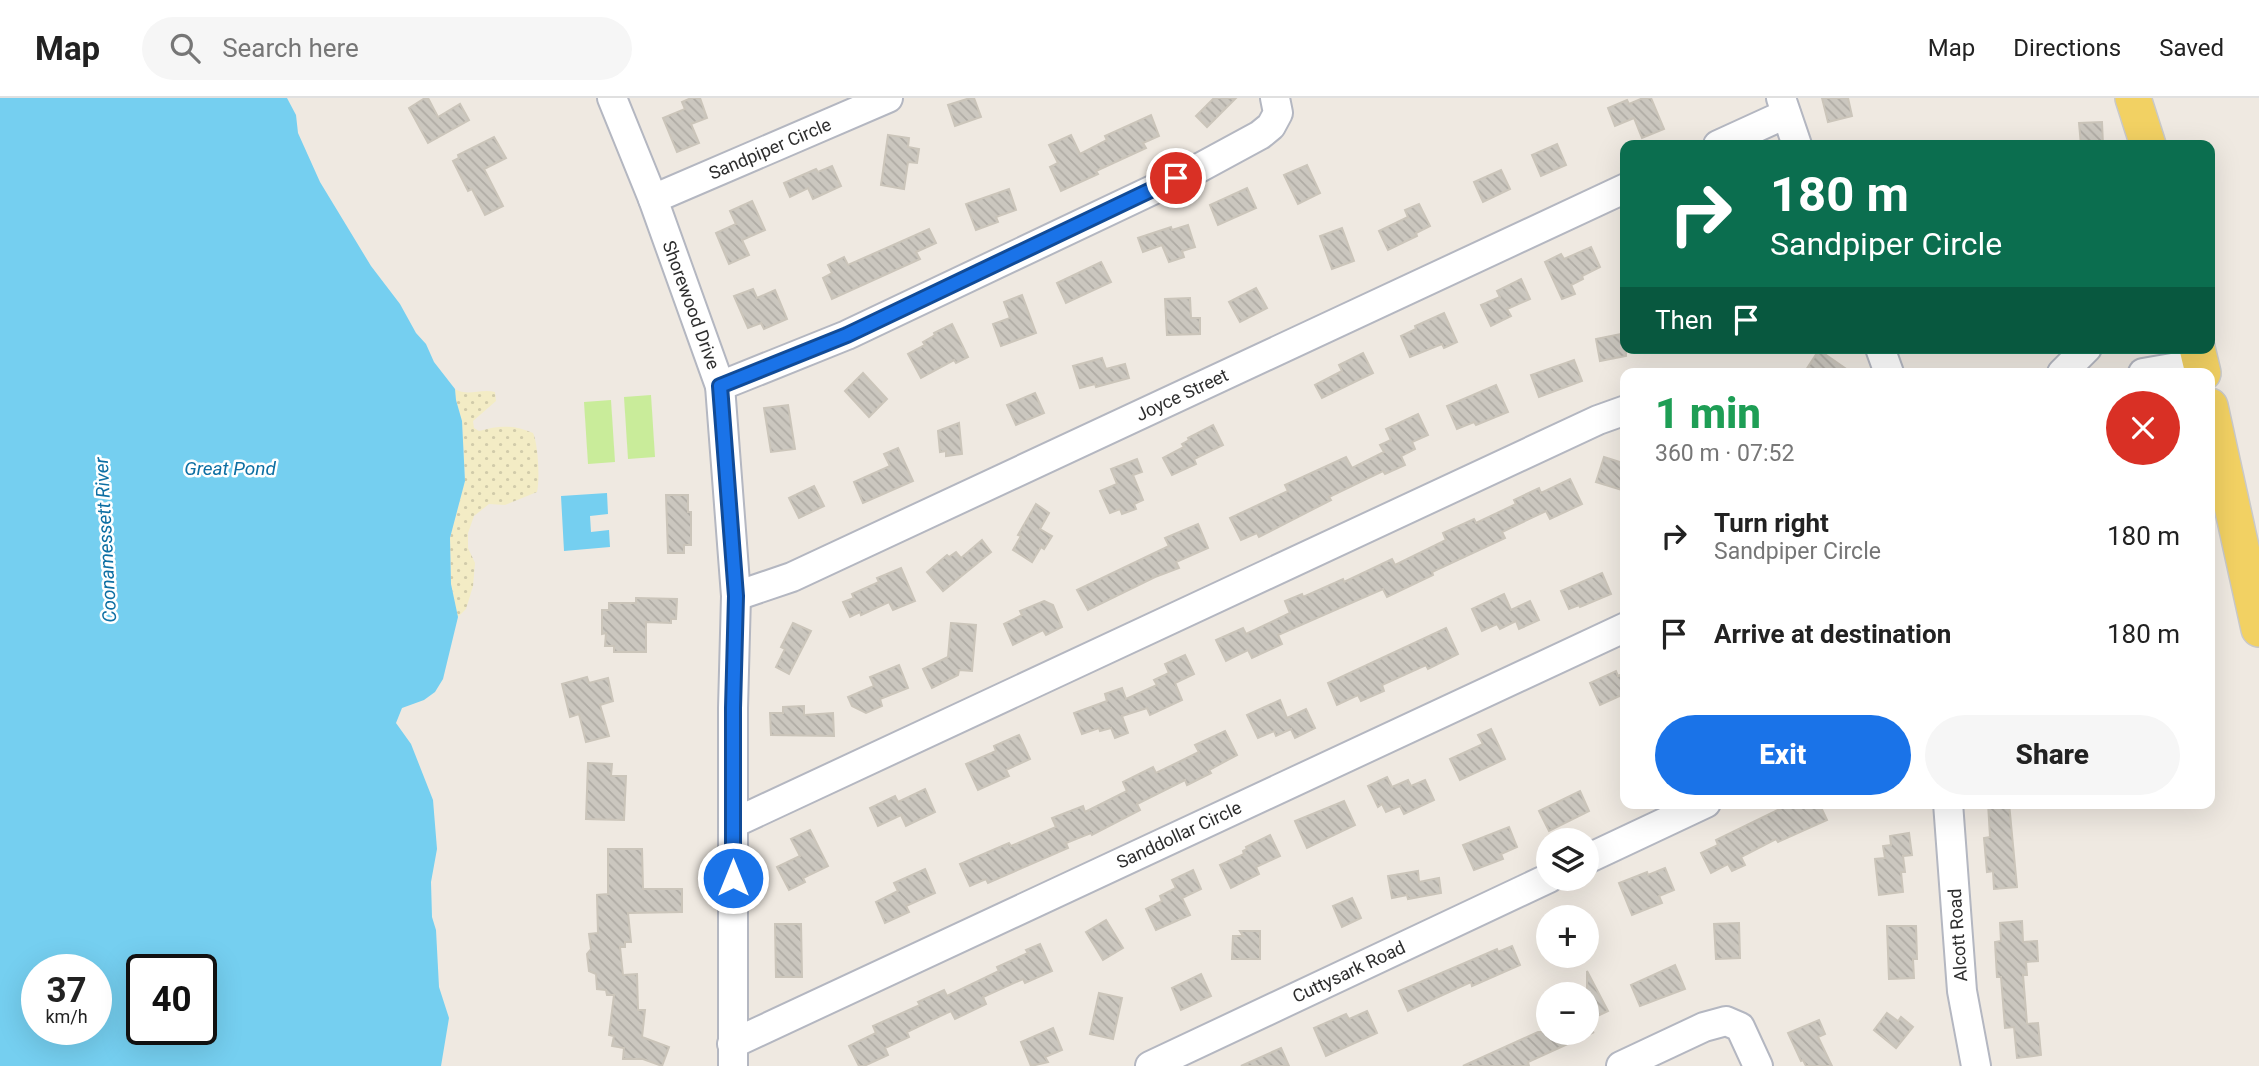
<!DOCTYPE html>
<html lang="en">
<head>
<meta charset="utf-8">
<style>
  body { margin:0; font-family:Roboto,sans-serif; background:#f6f6f6; color:#222; height:100vh; display:flex; flex-direction:column; font-size:26px; white-space:nowrap }
  * { box-sizing:border-box; margin:0 }
  p { font-size:23px; color:#767676 }
  .icon { flex:none; width:38px; height:38px; fill:none; stroke:currentColor; stroke-width:2; stroke-linecap:round; stroke-linejoin:round }
  .map { position:relative; flex:1; overflow:hidden }
  .sheet { position:absolute; left:1620px; top:270px; width:595px; height:441px; display:flex; flex-direction:column; background:#fff; border-radius:14px; box-shadow:0 7px 28px #0002 }
  .sheet>* { flex:none }
  .top-card { position:absolute; left:1620px; top:42px; width:595px; height:214px; border-radius:14px; box-shadow:0 7px 28px #0002; background:#0b6e4f; color:#fff; overflow:hidden }
  .tools { position:absolute; left:1536px; top:730px; display:grid; gap:14px }
  .tools a { display:grid; place-items:center; width:63px; height:63px; border-radius:50%; background:#fff; box-shadow:0 7px 28px #0002; font-size:35px }
  .speed { position:absolute; left:21px; top:856px; display:flex; gap:14px; font-size:35px; font-weight:700; text-align:center }
  .speed>* { display:grid; place-content:center; width:91px; height:91px; border-radius:50%; background:#fff; box-shadow:0 7px 28px #0002; line-height:1 }
  .speed small { font-size:18px; font-weight:400 }
  .speed .limit { border:4px solid #111; border-radius:10px; background:#fff; color:#111 }
  .pin { position:absolute; display:grid; place-items:center; width:60px; height:60px; color:#fff; margin:-30px; border:4px solid #fff; border-radius:50%; box-shadow:0 2px 7px #0007 }
  .me { position:absolute; width:77px; margin:-38px; rotate:0deg; stroke-linejoin:round; filter:drop-shadow(0 0 5px #0008) }
  .turn { display:flex; align-items:center; gap:24px; height:147px; padding:0 35px; font-size:32px }
  .turn .icon { width:91px; height:91px; stroke-width:2.5 }
  .turn b { display:block; font-size:49px; line-height:60px }
  .then { display:flex; align-items:center; height:66px; padding:0 35px; background:#0003; gap:14px; font-size:26px }
  .round { display:grid; place-items:center; flex:none; width:74px; height:74px; border-radius:37px; background:#f6f6f6 }
  .headline { display:flex; align-items:center; justify-content:space-between; height:119px; padding:0 35px }
  h1 { font-size:42px; font-weight:800; line-height:52px; color:#1e9e55 }
  .primary-button { display:flex; gap:14px; margin-top:auto; padding:14px 35px }
  .primary-button a { flex:1; height:80px; border-radius:42px; background:#1a73e8; color:#fff; font-size:28px; font-weight:800; line-height:80px; text-align:center }
  .primary-button a+a { background:#f6f6f6; color:#222 }
  ul { padding:0; list-style:none }
  li { display:flex; align-items:center; gap:21px; height:98px; padding:0 35px }
  li div { flex:1 }
  li b { display:block; font-size:26px }
  li em { font-style:normal }
  header { display:flex; align-items:center; gap:42px; box-sizing:border-box; height:98px; padding:0 35px; background:#fff; border-bottom:2px solid #e0e0e0 }
  header strong { font-size:33px }
  nav { display:flex; gap:38px; margin-inline-start:auto; font-size:24px }
  .search { width:490px; height:63px; background:#f6f6f6; display:flex; align-items:center; gap:18px; box-sizing:border-box; padding:0 24px; border-radius:38px; color:#767676; font-size:26px }
  .map>svg:first-child { display:block }
</style>
</head>
<body>
<header>
<strong>Map</strong>
<div class="search"><svg class="icon" aria-label="search" viewBox="0 0 24 24"><circle cx="10" cy="10" r="6"/><path d="M15 15l6 6"/></svg>Search here</div>
<nav><a>Map</a><a>Directions</a><a>Saved</a></nav>
</header>
<div class="map">
<svg width="2259" height="968" viewBox="0 0 2259 968">
  <defs>
    <pattern id="sand-dots" width="8" height="8" patternUnits="userSpaceOnUse" patternTransform="scale(1.75)"><rect width="8" height="8" fill="#f3ecc5"/><path d="M2 2h.1M6 6h.1" fill="none" stroke="#d1cbaa" stroke-width="1.8" stroke-linecap="round"/></pattern>
    <pattern id="building-back-hatch" width="6" height="6" patternUnits="userSpaceOnUse" patternTransform="scale(1.75)"><rect width="6" height="6" fill="#cbc7bf"/><path d="M-1 5l2 2M0 0l6 6M5-1l2 2" fill="none" stroke="#afaba4"/></pattern>
  </defs>
  <rect width="100%" height="100%" fill="#efe9e1"/>
  <path fill="url(#sand-dots)" d="M 455,291 C 468,299 481,290 495,294 L 496,303 L 473,323 L 474,330 L 479,333 C 500,327 514,327 533,335 C 538,345 540,382 537,394 L 505,407 L 489,406 L 474,418 L 468,435 L 468,450 L 475,465 L 473,488 L 466,511 L 458,519 L 451,486 L 450,440 L 465,383 L 462,323 L 456,302 Z"/>
  <g fill="#c9ec9a">
    <polygon points="651,297 655,359 628,361 624,299"/>
    <polygon points="611,302 615,364 588,366 584,304"/>
  </g>
  <g fill="#75cff0" fill-rule="evenodd">
    <path d="M 0,0 L 287,0 L 296,17 L 298,35 L 320,84 L 371,168 L 400,206 L 416,235 L 426,246 L 434,264 L 455,291 L 456,302 L 462,323 L 465,383 L 450,440 L 451,486 L 458,519 L 443,581 L 435,594 L 424,602 L 402,610 L 396,625 L 411,646 L 433,702 L 437,751 L 431,784 L 432,819 L 436,832 L 439,889 L 449,920 L 441,968 L 0,968 ZM 37,872 L 96,872 L 96,931 L 37,931 ZM 142,872 L 201,872 L 201,931 L 142,931 Z"/>
    <polygon points="607,395 608,416 590,418 591,434 609,432 610,449 564,453 561,398"/>
  </g>
  <g fill="url(#building-back-hatch)" stroke="#cbc5ba" stroke-width="2">
    <polygon points="425,0 428,0 438,19 460,6 469,22 428,45 409,10"/>
    <polygon points="691,0 700,0 707,20 691,26 699,45 677,54 663,20 685,11 682,4"/>
    <polygon points="970,0 974,0 981,19 955,28 948,7"/>
    <polygon points="1214,0 1236,0 1207,29 1196,18"/>
    <polygon points="1643,0 1651,0 1664,31 1642,40 1634,20 1615,28 1608,10 1627,2 1629,6"/>
    <polygon points="1822,0 1848,0 1852,18 1828,24"/>
    <polygon points="1151,17 1159,38 1143,45 1146,50 1096,73 1098,76 1061,93 1050,69 1058,65 1049,47 1071,37 1080,56 1107,42 1105,38"/>
    <polygon points="2102,24 2103,47 2081,47 2079,25"/>
    <polygon points="888,37 909,40 908,49 919,51 917,65 908,64 904,91 881,87"/>
    <polygon points="494,39 506,60 484,71 503,108 485,117 472,91 468,93 453,63 459,60 458,57"/>
    <polygon points="1557,46 1566,67 1541,78 1532,57"/>
    <polygon points="1307,67 1320,95 1298,106 1284,77"/>
    <polygon points="832,68 841,88 813,101 808,90 790,99 784,85 816,71 818,74"/>
    <polygon points="1501,72 1510,91 1483,104 1474,84"/>
    <polygon points="1247,90 1256,110 1218,127 1210,107"/>
    <polygon points="1009,91 1016,112 996,119 998,124 976,132 966,106"/>
    <polygon points="752,103 765,132 742,142 749,157 729,166 716,135 736,126 730,113"/>
    <polygon points="1419,106 1430,128 1416,135 1417,138 1388,152 1379,133 1408,119 1405,112"/>
    <polygon points="1188,127 1195,149 1182,153 1184,159 1169,164 1162,147 1143,154 1138,140 1171,129 1172,132"/>
    <polygon points="1342,130 1354,163 1332,171 1320,138"/>
    <polygon points="929,131 936,145 916,154 920,161 832,201 823,180 832,175 828,167 844,159 848,167"/>
    <polygon points="1591,149 1600,169 1582,178 1583,181 1571,187 1575,196 1562,201 1545,164 1561,156 1564,161"/>
    <polygon points="1101,164 1111,184 1066,205 1057,185"/>
    <polygon points="1521,181 1530,201 1507,211 1511,218 1491,228 1481,207 1500,199 1497,193"/>
    <polygon points="1256,190 1267,210 1240,224 1229,204"/>
    <polygon points="753,191 757,200 775,192 787,221 764,231 761,225 748,230 734,198"/>
    <polygon points="1022,197 1036,235 1001,248 993,226 1010,220 1004,204"/>
    <polygon points="1190,200 1191,220 1200,220 1200,236 1167,237 1165,201"/>
    <polygon points="1444,215 1457,244 1444,250 1442,246 1410,259 1401,238 1416,231 1415,228"/>
    <polygon points="952,226 968,259 956,265 954,262 921,280 908,256 925,247 923,244 935,237 934,235"/>
    <polygon points="1626,235 1626,258 1600,263 1596,241"/>
    <polygon points="1819,252 1852,275 1804,275"/>
    <polygon points="1363,255 1373,275 1322,300 1315,287 1342,273 1339,267"/>
    <polygon points="1102,260 1106,271 1125,266 1129,280 1096,289 1095,286 1080,290 1073,268"/>
    <polygon points="1574,262 1582,283 1539,299 1531,277"/>
    <polygon points="863,275 887,301 869,319 845,293"/>
    <polygon points="1496,287 1508,314 1476,327 1474,324 1457,331 1447,308"/>
    <polygon points="1035,295 1044,315 1016,327 1007,307"/>
    <polygon points="788,307 795,351 771,354 764,310"/>
    <polygon points="1418,316 1428,337 1412,344 1415,351 1401,358 1405,367 1385,376 1383,373 1329,399 1331,402 1259,439 1257,435 1241,442 1230,420 1288,393 1285,387 1346,359 1352,370 1384,354 1380,347 1391,342 1386,331"/>
    <polygon points="959,325 962,356 946,358 946,353 940,354 938,333"/>
    <polygon points="1213,327 1223,347 1194,361 1196,366 1172,377 1163,360 1184,349 1182,346 1189,342 1188,340"/>
    <polygon points="898,350 913,383 863,405 854,384 890,368 884,356"/>
    <polygon points="1604,359 1626,366 1626,389 1623,389 1622,392 1596,384"/>
    <polygon points="1137,361 1142,374 1133,377 1143,402 1134,406 1136,411 1122,416 1120,411 1110,415 1100,393 1117,386 1111,371"/>
    <polygon points="1570,381 1582,406 1550,421 1546,413 1502,434 1505,440 1432,474 1433,477 1387,499 1383,491 1278,537 1282,546 1252,560 1248,552 1226,563 1216,542 1243,530 1246,536 1290,515 1285,503 1302,496 1303,499 1343,481 1344,484 1392,461 1395,467 1446,442 1443,435 1474,421 1476,425 1516,406 1514,402 1539,390 1541,395"/>
    <polygon points="814,388 824,408 799,420 789,400"/>
    <polygon points="666,397 688,397 688,414 691,414 691,447 684,447 684,455 668,455"/>
    <polygon points="1036,406 1049,415 1040,431 1052,438 1044,451 1041,449 1032,464 1013,452 1021,438 1018,437"/>
    <polygon points="1198,426 1208,450 1176,464 1179,470 1155,479 1088,512 1077,492 1169,448 1165,440"/>
    <polygon points="982,442 991,454 943,493 927,474 947,457 949,459 956,454 961,460"/>
    <polygon points="901,470 915,503 893,512 889,504 861,517 860,514 850,519 843,504 854,500 852,496 879,484 877,480"/>
    <polygon points="1602,475 1611,496 1580,509 1579,507 1569,511 1561,493"/>
    <polygon points="1504,496 1511,512 1530,503 1539,522 1519,531 1516,523 1500,531 1497,526 1482,533 1472,511"/>
    <polygon points="636,500 677,501 676,521 671,521 671,525 646,524 646,554 614,554 614,548 605,548 606,535 602,536 602,512 609,512 609,505 636,505"/>
    <polygon points="1044,503 1053,507 1062,529 1046,537 1043,532 1013,547 1004,526 1022,517 1020,513"/>
    <polygon points="793,525 811,533 789,576 776,569 785,551 781,549"/>
    <polygon points="951,525 976,527 972,573 959,572 958,577 932,590 923,571 948,559"/>
    <polygon points="1446,530 1458,556 1428,571 1426,567 1382,587 1384,593 1361,603 1358,597 1337,607 1328,585"/>
    <polygon points="1185,557 1194,576 1175,585 1182,602 1150,617 1147,610 1122,618 1128,635 1115,640 1111,630 1100,633 1099,630 1082,636 1074,615 1107,603 1105,596 1122,590 1126,601 1157,587 1154,582 1169,575 1165,566"/>
    <polygon points="899,567 908,590 880,601 882,608 866,615 852,608 848,599 874,588 870,579"/>
    <polygon points="1616,573 1618,578 1626,574 1626,595 1600,607 1590,585"/>
    <polygon points="587,579 589,585 608,580 613,603 600,607 609,638 586,644 579,616 570,619 562,586"/>
    <polygon points="1280,602 1287,620 1306,611 1315,630 1295,640 1291,631 1276,638 1274,633 1258,640 1247,617"/>
    <polygon points="804,608 804,617 833,615 834,638 771,637 770,615 783,615 783,609"/>
    <polygon points="1491,631 1505,661 1460,682 1450,661 1483,646 1478,637"/>
    <polygon points="1225,633 1237,657 1209,672 1211,675 1187,687 1185,682 1137,706 1140,712 1092,737 1091,735 1066,745 1068,750 988,785 986,781 970,788 960,766 1009,745 1011,748 1056,729 1052,720 1083,708 1085,714 1127,693 1123,684 1153,669 1156,675 1199,654 1195,647"/>
    <polygon points="1019,637 1030,661 1006,672 1009,678 978,692 966,666 996,653 994,648"/>
    <polygon points="588,665 612,666 611,678 626,678 624,722 586,721"/>
    <polygon points="1387,679 1392,689 1408,682 1411,688 1425,682 1434,702 1404,716 1400,708 1386,714 1382,706 1378,709 1368,688"/>
    <polygon points="925,691 935,714 906,728 901,717 878,728 870,710 895,698 898,704"/>
    <polygon points="1580,693 1589,713 1549,733 1539,713"/>
    <polygon points="1344,703 1355,727 1307,750 1295,723"/>
    <polygon points="1792,705 1819,705 1827,722 1778,744 1776,741 1741,759 1745,767 1732,773 1728,766 1711,775 1701,755 1718,747 1716,742"/>
    <polygon points="1988,705 2009,705 2017,789 1994,791 1993,773 1987,774 1984,740 1990,739"/>
    <polygon points="1509,729 1517,749 1501,756 1503,761 1474,772 1463,747"/>
    <polygon points="810,732 828,768 803,780 805,784 789,792 777,769 800,758 791,741"/>
    <polygon points="1909,735 1912,757 1903,758 1905,774 1901,774 1903,794 1879,797 1875,761 1885,760 1883,748 1891,747 1890,738"/>
    <polygon points="1270,737 1280,758 1256,769 1259,776 1231,790 1220,767 1244,756 1243,753 1247,751 1246,749"/>
    <polygon points="608,751 642,751 643,791 682,791 682,814 628,815 631,844 625,844 625,849 620,849 623,877 637,876 638,912 645,912 642,939 669,949 662,968 643,961 623,961 624,950 612,948 614,938 609,937 614,897 607,897 606,892 597,891 596,876 589,873 587,856 591,851 589,836 598,835 597,797 608,796"/>
    <polygon points="1665,770 1674,792 1659,798 1662,805 1632,817 1619,785 1647,774 1648,777"/>
    <polygon points="925,771 935,795 906,808 909,814 885,825 876,804 898,793 894,785"/>
    <polygon points="1193,772 1201,791 1182,800 1190,817 1156,832 1146,811 1162,803 1160,798 1176,790 1172,782"/>
    <polygon points="1418,773 1419,784 1439,780 1441,795 1408,801 1407,797 1392,800 1388,778"/>
    <polygon points="1352,800 1361,820 1342,829 1333,808"/>
    <polygon points="1106,822 1123,850 1103,862 1086,834"/>
    <polygon points="2022,823 2023,844 2037,843 2038,863 2026,864 2027,877 2023,877 2027,926 2038,925 2041,957 2017,960 2014,929 2005,930 2001,879 1997,879 1995,844 2001,843 2000,825"/>
    <polygon points="1739,825 1740,860 1716,861 1714,826"/>
    <polygon points="775,826 801,826 802,879 776,879"/>
    <polygon points="1887,828 1916,828 1917,861 1913,861 1914,880 1889,881"/>
    <polygon points="1240,833 1260,833 1260,861 1232,861 1233,838 1243,838"/>
    <polygon points="1040,846 1052,873 1025,885 1023,881 983,899 986,906 955,921 951,913 907,934 909,939 885,950 888,957 864,968 859,968 849,948 876,935 873,928 920,907 918,904 944,892 947,898 999,873 997,869 1028,855 1026,852"/>
    <polygon points="1512,848 1520,867 1472,888 1471,884 1408,913 1399,893 1497,851 1498,854"/>
    <polygon points="1675,867 1685,891 1640,908 1631,887"/>
    <polygon points="1587,873 1608,913 1587,923"/>
    <polygon points="1201,876 1211,898 1181,912 1172,890"/>
    <polygon points="1099,895 1122,900 1113,941 1090,936"/>
    <polygon points="1367,913 1377,935 1326,958 1314,930 1346,916 1349,921"/>
    <polygon points="1887,915 1898,923 1901,919 1913,929 1896,950 1874,932"/>
    <polygon points="1819,922 1825,936 1818,939 1832,968 1806,968 1803,962 1801,963 1788,935"/>
    <polygon points="1053,930 1062,952 1045,959 1048,964 1031,968 1021,944"/>
    <polygon points="1538,934 1594,934 1528,964 1529,968 1463,968"/>
    <polygon points="1281,950 1289,968 1241,968"/>
  </g>
  <g fill="none" stroke-linecap="round" stroke-linejoin="round">
    <g stroke="#b4b7c1" stroke-width="32">
      <g id="minor">
        <polyline points="612,0 653,101 720,288 736,498 733,610 733,968"/>
        <polyline points="1781,0 1797,47"/>
        <polyline points="1718,47 1786,16"/>
        <polyline points="653,101 888,0"/>
        <polyline points="1880,250 1889,275"/>
        <polyline points="2062,275 2087,250"/>
        <polyline points="2143,275 2201,265"/>
        <polyline points="720,288 847,237 1201,69 1260,37 1271,28 1278,15 1275,0"/>
        <polyline points="736,498 792,479 1626,90"/>
        <polyline points="1948,705 1962,893 1976,968"/>
        <polyline points="734,725 1598,322 1626,312"/>
        <polyline points="1587,761 1706,705"/>
        <polyline points="732,946 1626,529"/>
        <polyline points="1150,968 1549,780"/>
        <polyline points="1621,968 1704,929 1726,923 1740,929 1758,968"/>
      </g>
    </g>
    <g stroke="#c9c9c9" stroke-width="38">
      <g id="major">
        <polyline points="2133,0 2148,47"/>
        <polyline points="2197,250 2203,275"/>
        <polyline points="2210,308 2259,531"/>
      </g>
    </g>
    <use href="#minor" stroke="#fff" stroke-width="28"/>
    <use href="#major" stroke="#f2d163" stroke-width="35"/>
  </g>
  <g fill="none" stroke-linecap="round" stroke-linejoin="round">
    <g stroke="#114b97" stroke-width="18">
      <polyline id="route" points="733,780 733,610 736,498 720,288 847,237 1176,80"/>
    </g>
    <use href="#route" stroke="#1a73e8" stroke-width="12"/>
  </g>
  <g text-anchor="middle" stroke-width="5" stroke-linejoin="round" paint-order="stroke">
    <g font-size="18" fill="#2e2e2e" stroke="#fff">
      <text transform="translate(770 51) rotate(-23)" y="6">Sandpiper Circle</text>
      <text transform="translate(691 207) rotate(70)" y="6">Shorewood Drive</text>
      <text transform="translate(1182 297) rotate(-25)" y="6">Joyce Street</text>
      <text transform="translate(1179 737) rotate(-25)" y="6">Sanddollar Circle</text>
      <text transform="translate(1958 837) rotate(-94)" y="6">Alcott Road</text>
      <text transform="translate(1349 874) rotate(-25)" y="6">Cuttysark Road</text>
    </g>
    <g font-size="19" font-style="italic" fill="#0d6fa3" stroke="#fff">
      <text x="230" y="377">Great Pond</text>
      <text transform="translate(105 442) rotate(-93)" y="7">Coonamessett River</text>
    </g>
  </g>
</svg>
<div class="tools">
<a><svg class="icon" aria-label="layers" viewBox="0 0 24 24"><path d="M12 4l9 5-9 5-9-5zM3 14l9 5 9-5"/></svg></a>
<a>+</a>
<a>−</a>
</div>
<div class="speed"><div>37<small>km/h</small></div><div class="limit">40</div></div>
<div class="pin" style="left:1176px;top:80px;background:#d93025"><svg class="icon" aria-label="arrive" viewBox="0 0 24 24"><path d="M6 21V4h12l-3 4 3 4H6"/></svg></div>
<svg class="me" style="left:733px;top:780px" viewBox="-20 -20 40 40"><circle r="17" fill="#1a73e8" stroke="#fff" stroke-width="3"/><path d="M0-11L8 9 0 5-8 9z" fill="#fff"/></svg>
<div class="top-card">
<div class="turn"><svg class="icon" aria-label="right" viewBox="0 0 24 24"><path d="M7 20v-9h11M14 6l5 5-5 5"/></svg><div><b>180 m</b>Sandpiper Circle</div></div>
<div class="then">Then<svg class="icon" aria-label="arrive" viewBox="0 0 24 24"><path d="M6 21V4h12l-3 4 3 4H6"/></svg></div>
</div>
<section class="sheet">
<div class="headline"><div><h1>1 min</h1><p>360 m · 07:52</p></div><a class="round" style="background:#d93025;color:#fff"><svg class="icon" aria-label="close" viewBox="0 0 24 24"><path d="M6 6l12 12M18 6L6 18"/></svg></a></div>
<ul>
<li><svg class="icon" aria-label="right" viewBox="0 0 24 24"><path d="M7 20v-9h11M14 6l5 5-5 5"/></svg><div><b>Turn right</b><p>Sandpiper Circle</p></div><em>180 m</em></li>
<li><svg class="icon" aria-label="arrive" viewBox="0 0 24 24"><path d="M6 21V4h12l-3 4 3 4H6"/></svg><div><b>Arrive at destination</b></div><em>180 m</em></li>
</ul>
<div class="primary-button"><a>Exit</a><a>Share</a></div>
</section>
</div>
</body>
</html>
